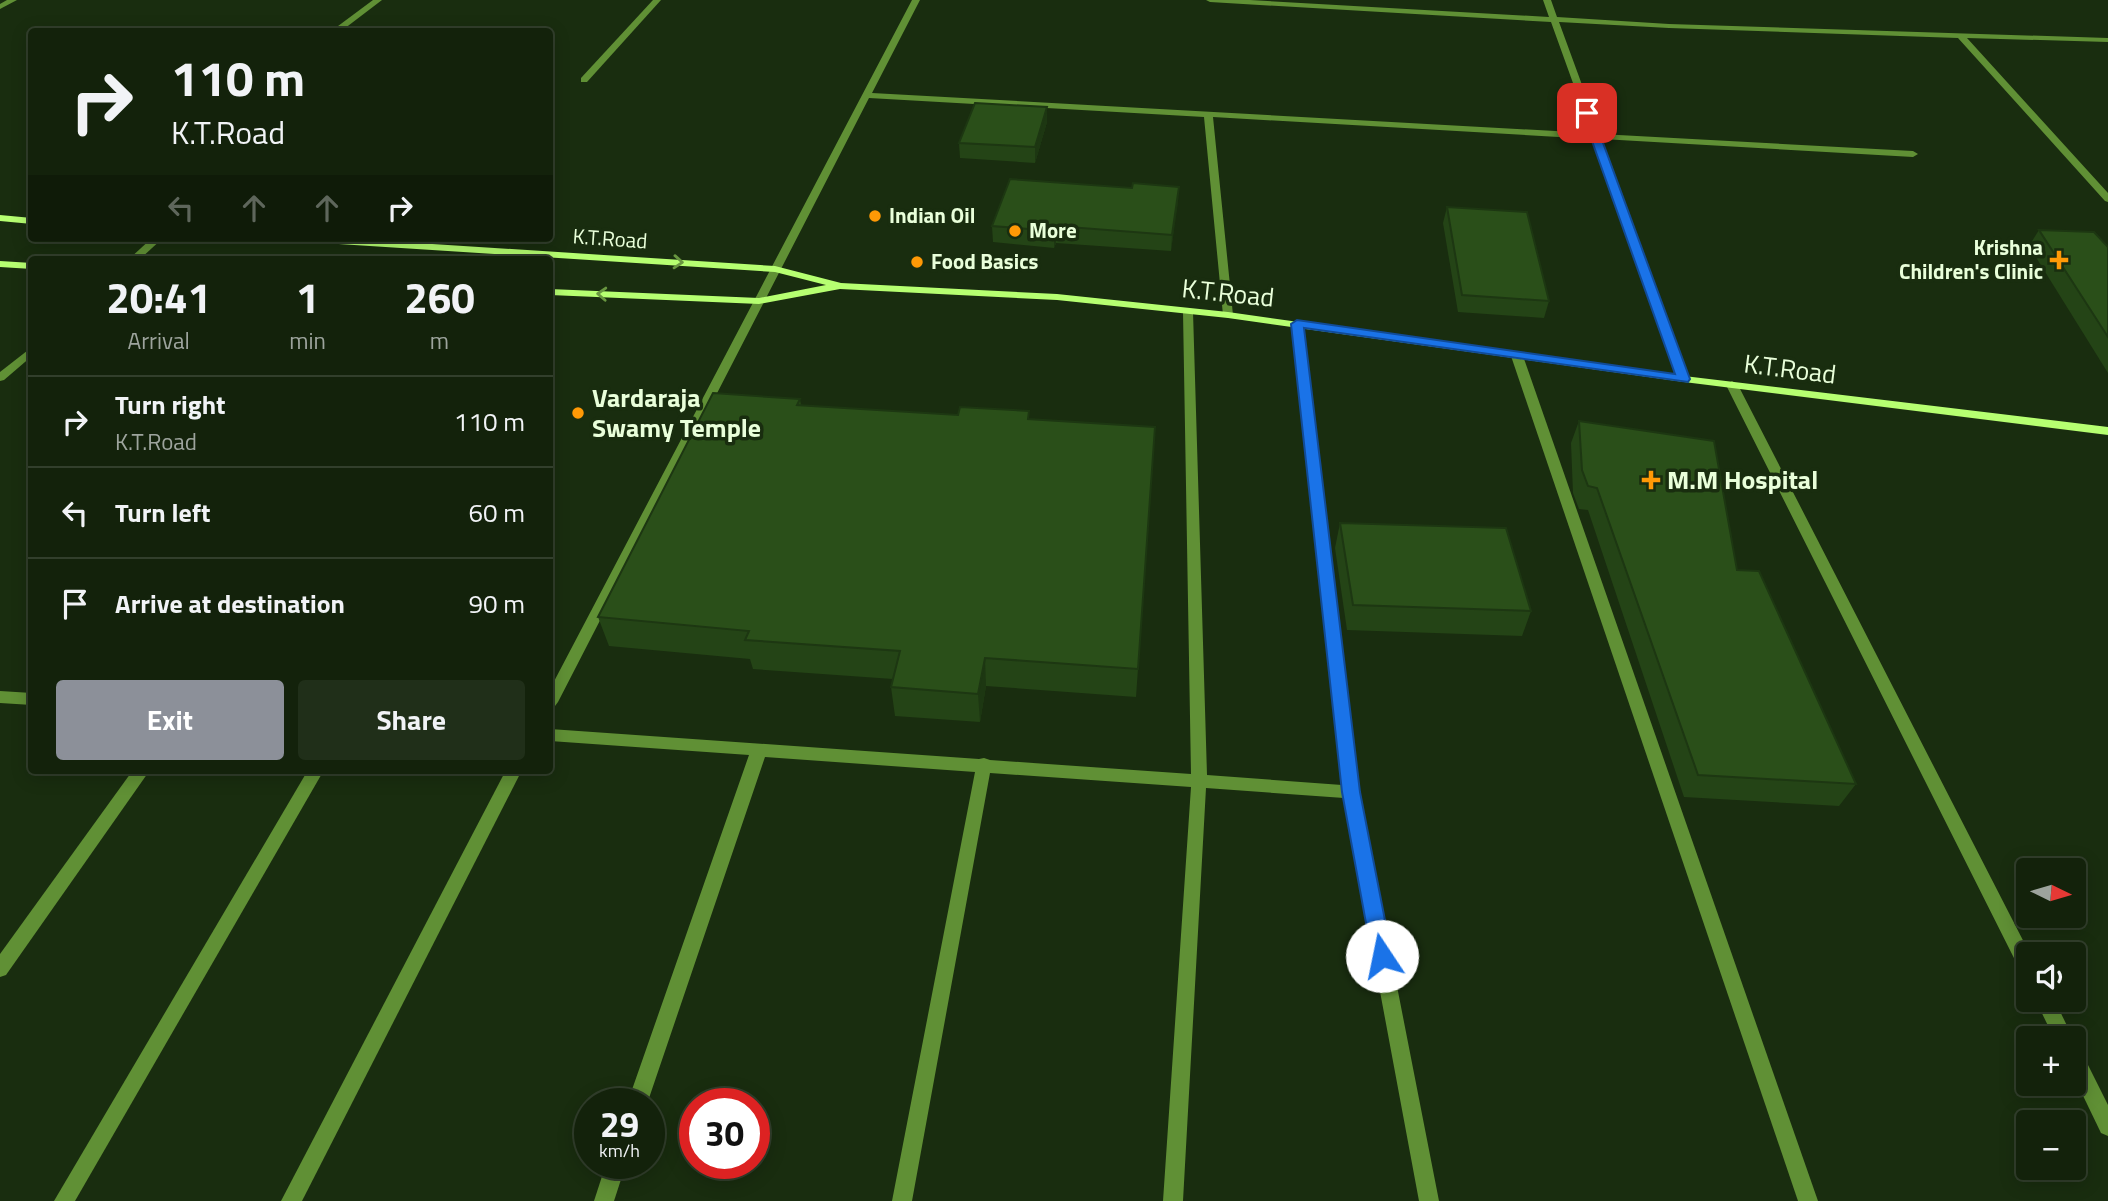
<!DOCTYPE html>
<html lang="en">
<head>
<meta charset="utf-8">
<style>
  body { margin:0; font-family:"Titillium Web",sans-serif; background:#202f19; color:#f1f3f6; height:100vh; display:flex; flex-direction:column; font-size:26px; white-space:nowrap }
  * { box-sizing:border-box; margin:0 }
  p { font-size:23px; color:#9da49d }
  .icon { flex:none; width:38px; height:38px; fill:none; stroke:currentColor; stroke-width:2; stroke-linecap:round; stroke-linejoin:round }
  .map { position:relative; flex:1; overflow:hidden }
  .details { position:absolute; left:28px; top:256px; width:525px; height:518px; display:flex; flex-direction:column; background:#13220b; border-radius:7px; box-shadow:0 4px 18px #0003,0 0 0 2px #323f2c }
  .details>* { flex:none }
  .hud { position:absolute; left:28px; top:28px; width:525px; height:214px; border-radius:7px; box-shadow:0 4px 18px #0003,0 0 0 2px #323f2c; background:#13220b; color:#f1f3f6; overflow:hidden }
  .needle { width:46px; rotate:95deg }
  .fabs { position:absolute; left:2016px; top:858px; display:grid; gap:14px }
  .fabs a { display:grid; place-items:center; width:70px; height:70px; border-radius:7px; background:#13220b; box-shadow:0 4px 18px #0003,0 0 0 2px #323f2c; font-size:35px }
  .speed { position:absolute; left:574px; top:1088px; display:flex; gap:14px; font-size:35px; font-weight:700; text-align:center }
  .speed>* { display:grid; place-content:center; width:91px; height:91px; border-radius:50%; background:#13220b; box-shadow:0 4px 18px #0003,0 0 0 2px #323f2c; line-height:1 }
  .speed small { font-size:18px; font-weight:400 }
  .speed .limit { border:10px solid #d22; background:#fff; color:#111 }
  .pin { position:absolute; display:grid; place-items:center; width:60px; height:60px; color:#fff; margin:-30px; border-radius:14px; box-shadow:0 4px 10px #0006 }
  .me { position:absolute; width:77px; margin:-38px; rotate:349deg; stroke-linejoin:round; filter:drop-shadow(0 0 5px #0008) }
  .turn { display:flex; align-items:center; gap:24px; height:147px; padding:0 28px; font-size:32px }
  .turn .icon { width:91px; height:91px; stroke-width:2.5 }
  .turn b { display:block; font-size:49px; line-height:60px }
  .lanes { display:flex; align-items:center; height:66px; padding:0 28px; background:#0003; justify-content:center; gap:35px; direction:ltr }
  .lanes .off { opacity:.35 }
  .eta { display:flex; justify-content:space-evenly; align-items:center; height:119px; text-align:center }
  .eta b { font-size:42px; font-weight:700; line-height:49px }
  .cta { display:flex; gap:14px; margin-top:auto; padding:14px 28px }
  .cta a { flex:1; height:80px; border-radius:7px; background:#8c9099; color:#fff; font-size:28px; font-weight:700; line-height:80px; text-align:center }
  .cta a+a { background:#202f19; color:#f1f3f6 }
  ul { padding:0; list-style:none }
  li { display:flex; align-items:center; gap:21px; height:91px; padding:0 28px; border-top:2px solid #323f2c }
  li div { flex:1 }
  li b { display:block; font-size:26px }
  li em { font-style:normal }
  .map>svg:first-child { display:block }
</style>
</head>
<body>
<div class="map">
<svg width="2108" height="1201" viewBox="0 0 2108 1201">
  <rect width="100%" height="100%" fill="#192d0f"/>
  <g fill="none" stroke-linecap="round" stroke-linejoin="round">
    <g fill="#609035" fill-rule="evenodd">
      <polygon points="7,0 17,0 0,9 0,4"/>
      <polygon points="373,0 382,0 340,32 330,32"/>
      <polygon points="653,0 661,0 587,82 581,82 581,78"/>
    </g>
    <g fill="#609035" fill-rule="evenodd">
      <polygon points="912,0 920,0 872,93 1591,133 1551,22 1210,2 1206,0 1250,0 1549,17 1543,0 1551,0 1557,17 1669,24 2108,38 2108,42 1967,38 2108,193 2108,202 2105,201 1958,38 1669,28 1559,22 1600,134 1913,151 1918,154 1913,157 1602,139 1690,379 1684,382 1678,379 1593,139 1213,117 1233,315 1228,318 1223,315 1204,117 869,98 558,702 555,706 550,708 550,689"/>
      <polygon points="152,238 163,238 140,259 129,259"/>
      <polygon points="1188,309 1193,312 1207,775 1342,785 1291,324 1297,321 1303,324 1359,792 1439,1201 1419,1201 1344,798 1206,788 1183,1201 1163,1201 1191,787 990,773 912,1201 892,1201 975,772 765,757 647,1104 627,1104 749,755 550,741 550,729 979,759 984,758 990,760 1191,774 1183,312"/>
      <polygon points="32,347 32,356 4,380 0,381 0,372"/>
      <polygon points="1517,353 1523,356 1818,1201 1798,1201 1511,356"/>
      <polygon points="1732,381 1738,385 2030,954 2028,954 2028,976 2022,974 1726,385"/>
      <polygon points="0,691 32,693 32,705 0,703"/>
      <polygon points="133,770 150,770 6,975 0,977 0,954"/>
      <polygon points="308,770 324,770 75,1201 54,1201"/>
      <polygon points="506,770 522,770 302,1201 281,1201"/>
      <polygon points="2035,999 2054,999 2073,1038 2054,1038"/>
      <polygon points="2074,1048 2081,1051 2108,1105 2108,1136 2101,1133 2074,1077"/>
      <polygon points="606,1164 626,1164 614,1201 594,1201"/>
    </g>
    <g fill="#b6ff71" fill-rule="evenodd">
      <polygon points="0,215 32,218 32,224 0,221"/>
      <polygon points="287,238 339,238 775,266 841,283 1057,294 1228,312 1684,376 2108,427 2108,435 1684,382 1228,318 1057,300 840,289 759,304 550,295 550,289 759,298 826,285 775,272 292,241"/>
      <polygon points="0,261 32,263 32,269 0,267"/>
    </g>
  </g>
  <g fill="#244416">
    <polygon points="1047,107 1047,122 1035,163 960,158 959,143"/>
    <polygon points="1179,187 1171,251 1056,243 1054,248 993,242 992,226 1132,188"/>
    <polygon points="1447,207 1549,301 1544,318 1458,312 1443,223"/>
    <polygon points="2039,230 2108,247 2108,373 2029,246"/>
    <polygon points="800,399 801,405 1155,427 1136,697 986,686 980,722 895,716 891,687 893,679 753,669 750,659 609,646 598,617"/>
    <polygon points="1579,421 1737,570 1856,784 1839,806 1684,797 1588,510 1579,509 1573,493 1571,443"/>
    <polygon points="1340,523 1531,611 1522,636 1347,630 1335,548"/>
  </g>
  <g fill="#1d3712">
    <polygon points="1047,107 1047,122 1035,163 1035,147"/>
    <polygon points="1179,187 1178,203 1171,251 1172,235"/>
    <polygon points="1056,226 1056,243 1054,248 1054,231"/>
    <polygon points="985,658 986,686 980,722 978,694"/>
  </g>
  <g fill="#2a4f19" stroke="#1d3712" stroke-width="2">
    <polygon points="975,103 1047,107 1035,147 959,143"/>
    <polygon points="1010,179 1132,188 1133,183 1179,187 1172,235 1056,226 1054,231 992,226"/>
    <polygon points="1447,207 1527,212 1549,301 1462,295"/>
    <polygon points="2039,230 2094,232 2108,247 2108,337"/>
    <polygon points="713,393 800,399 797,405 958,415 960,407 1029,411 1028,419 1155,427 1138,669 985,658 978,694 891,687 900,651 745,640 749,631 598,617"/>
    <polygon points="1579,421 1714,441 1737,570 1759,571 1856,784 1698,775 1597,488 1588,486 1582,470"/>
    <polygon points="1340,523 1506,528 1531,611 1353,605"/>
  </g>
  <defs><path id="oneway-chevron" d="M-2-3.5L2.5 0L-2 3.5" fill="none" stroke-width="1.6" stroke-linecap="round" stroke-linejoin="round" transform="scale(1.75)"/></defs>
  <g stroke="#689640">
    <use href="#oneway-chevron" transform="translate(678 262) rotate(4)"/>
    <use href="#oneway-chevron" transform="translate(602 294) rotate(-177)"/>
  </g>
  <polygon fill="#1a73e8" stroke="#114b97" stroke-width="2" points="1587,110 1592,113 1690,379 1688,382 1304,328 1360,792 1392,956 1389,962 1382,965 1375,962 1372,956 1342,792 1291,324 1297,320 1675,374 1582,113"/>
  <g fill="#ff9906" stroke="#192d0f" stroke-width="2.5">
    <circle cx="875" cy="216" r="7"/>
    <circle cx="1015" cy="231" r="7"/>
    <path d="M2055.5 249.5h7v7h7v7h-7v7h-7v-7h-7v-7h7z"/>
    <circle cx="917" cy="262" r="7"/>
    <circle cx="578" cy="413" r="7"/>
    <path d="M1647.5 469.5h7v7h7v7h-7v7h-7v-7h-7v-7h7z"/>
  </g>
  <g text-anchor="middle" stroke-width="7" stroke-linejoin="round" paint-order="stroke">
    <g font-size="21" font-weight="bold" fill="#e9ffda" stroke="#192d0f" text-anchor="start">
      <text x="889" y="223">Indian Oil</text>
      <text x="1029" y="238">More</text>
      <text x="2043" y="255" text-anchor="end">Krishna<tspan x="2043" dy="24">Children's Clinic</tspan></text>
      <text x="931" y="269">Food Basics</text>
    </g>
    <g font-size="21" fill="#e9ffda" stroke="#192d0f">
      <text transform="translate(610 239) rotate(4)" y="7">K.T.Road</text>
    </g>
    <g font-size="26" fill="#e9ffda" stroke="#192d0f">
      <text transform="translate(1228 293) rotate(6)" y="9">K.T.Road</text>
      <text transform="translate(1790 369) rotate(7)" y="9">K.T.Road</text>
    </g>
    <g font-size="26" font-weight="bold" fill="#e9ffda" stroke="#192d0f" text-anchor="start">
      <text x="592" y="407">Vardaraja<tspan x="592" dy="30">Swamy Temple</tspan></text>
      <text x="1667" y="489">M.M Hospital</text>
    </g>
  </g>
</svg>
<div class="fabs">
<a><svg class="needle" viewBox="-14 -14 28 28"><path d="M0-13l5 13h-10z" fill="#e53935"/><path d="M0 13l5-13h-10z" fill="#9da49d"/></svg></a>
<a><svg class="icon" aria-label="sound" viewBox="0 0 24 24"><path d="M4 9h4l5-4v14l-5-4H4zM17 9q2 3 0 6"/></svg></a>
<a>+</a>
<a>−</a>
</div>
<div class="speed"><div>29<small>km/h</small></div><div class="limit">30</div></div>
<div class="pin" style="left:1587px;top:113px;background:#d93025"><svg class="icon" aria-label="arrive" viewBox="0 0 24 24"><path d="M6 21V4h12l-3 4 3 4H6"/></svg></div>
<svg class="me" style="left:1382px;top:956px" viewBox="-20 -20 40 40"><circle r="19" fill="#fff"/><path d="M0-13L10 11 0 6-10 11z" fill="#1a73e8"/></svg>
<div class="hud">
<div class="turn"><svg class="icon" aria-label="right" viewBox="0 0 24 24"><path d="M7 20v-9h11M14 6l5 5-5 5"/></svg><div><b>110 m</b>K.T.Road</div></div>
<div class="lanes"><svg class="icon off" aria-label="left" viewBox="0 0 24 24"><path d="M17 20v-9H6M10 6l-5 5 5 5"/></svg><svg class="icon off" aria-label="ahead" viewBox="0 0 24 24"><path d="M12 20V5M6 11l6-6 6 6"/></svg><svg class="icon off" aria-label="ahead" viewBox="0 0 24 24"><path d="M12 20V5M6 11l6-6 6 6"/></svg><svg class="icon" aria-label="right" viewBox="0 0 24 24"><path d="M7 20v-9h11M14 6l5 5-5 5"/></svg></div>
</div>
<section class="details">
<div class="eta">
<div><b>20:41</b><p>Arrival</p></div>
<div><b>1</b><p>min</p></div>
<div><b>260</b><p>m</p></div>
</div>
<ul>
<li><svg class="icon" aria-label="right" viewBox="0 0 24 24"><path d="M7 20v-9h11M14 6l5 5-5 5"/></svg><div><b>Turn right</b><p>K.T.Road</p></div><em>110 m</em></li>
<li><svg class="icon" aria-label="left" viewBox="0 0 24 24"><path d="M17 20v-9H6M10 6l-5 5 5 5"/></svg><div><b>Turn left</b></div><em>60 m</em></li>
<li><svg class="icon" aria-label="arrive" viewBox="0 0 24 24"><path d="M6 21V4h12l-3 4 3 4H6"/></svg><div><b>Arrive at destination</b></div><em>90 m</em></li>
</ul>
<div class="cta"><a>Exit</a><a>Share</a></div>
</section>
</div>
</body>
</html>
